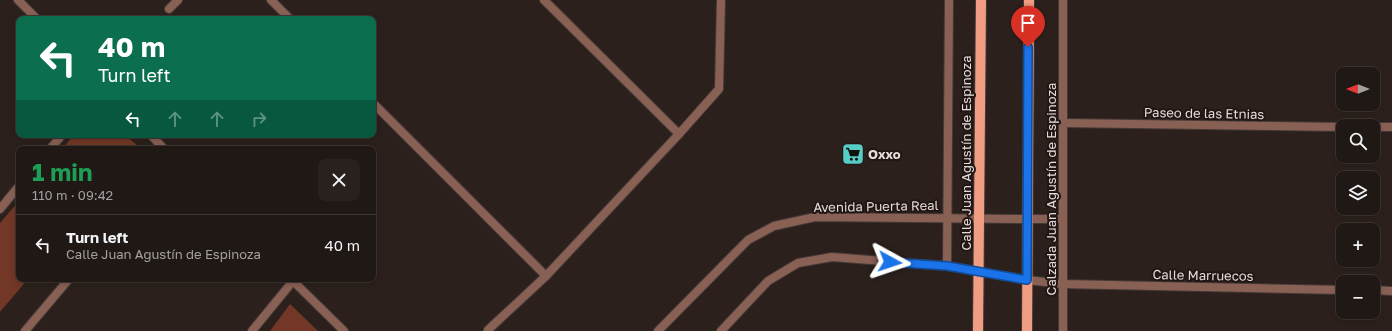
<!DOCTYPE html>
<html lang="en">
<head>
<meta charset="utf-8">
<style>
  body { margin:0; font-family:"Golos Text",sans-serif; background:#28211e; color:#f1f3f6; height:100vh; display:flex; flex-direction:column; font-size:15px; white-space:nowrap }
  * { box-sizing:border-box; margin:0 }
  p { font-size:13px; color:#a2a0a0 }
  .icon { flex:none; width:22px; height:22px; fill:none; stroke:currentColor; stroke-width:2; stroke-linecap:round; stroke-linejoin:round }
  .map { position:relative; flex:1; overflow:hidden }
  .side { position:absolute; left:16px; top:146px; width:360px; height:136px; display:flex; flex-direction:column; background:#201815; border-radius:8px; box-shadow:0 2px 6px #0003,0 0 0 1px #3d3734 }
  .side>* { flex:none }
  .guide { position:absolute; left:16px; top:16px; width:360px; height:122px; border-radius:8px; box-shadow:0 2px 6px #0003,0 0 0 1px #3d3734; background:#0b6e4f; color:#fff; overflow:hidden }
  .needle { width:26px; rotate:270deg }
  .controls { position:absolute; left:1336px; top:67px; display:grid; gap:8px }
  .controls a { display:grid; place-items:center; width:44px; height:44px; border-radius:8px; background:#201815; box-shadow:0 2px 6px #0003,0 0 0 1px #3d3734; font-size:20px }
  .pin { position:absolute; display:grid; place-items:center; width:34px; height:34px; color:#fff; margin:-41px -17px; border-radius:50% 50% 50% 0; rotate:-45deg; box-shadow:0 0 4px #0007 }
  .pin .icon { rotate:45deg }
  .me { position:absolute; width:44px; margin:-22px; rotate:95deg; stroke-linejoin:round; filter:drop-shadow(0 0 3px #0008) }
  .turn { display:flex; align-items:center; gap:14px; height:84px; padding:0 16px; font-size:18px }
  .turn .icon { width:52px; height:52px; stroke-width:2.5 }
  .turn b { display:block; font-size:28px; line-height:34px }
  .lanes { display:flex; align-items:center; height:38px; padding:0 16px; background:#0003; justify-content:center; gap:20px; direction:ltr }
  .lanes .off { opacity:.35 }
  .round { display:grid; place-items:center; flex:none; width:42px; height:42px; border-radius:8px; background:#28211e }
  .headline { display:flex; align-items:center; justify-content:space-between; height:68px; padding:0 16px }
  h1 { font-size:24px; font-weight:700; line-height:30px; color:#1e9e55 }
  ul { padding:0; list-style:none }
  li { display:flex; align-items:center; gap:12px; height:60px; padding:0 16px; border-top:1px solid #3d3734 }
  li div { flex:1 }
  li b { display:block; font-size:15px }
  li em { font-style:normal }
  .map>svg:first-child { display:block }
</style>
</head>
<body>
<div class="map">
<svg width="1392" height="331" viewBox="0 0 1392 331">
  <rect width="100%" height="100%" fill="#2b201c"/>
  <g fill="#723726">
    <polygon points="74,135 125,135 139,147 137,149 62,149"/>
    <polygon points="19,201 19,279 28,279 0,312 0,223"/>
    <polygon points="290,304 318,331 270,331"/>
  </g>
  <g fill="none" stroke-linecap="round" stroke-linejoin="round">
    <g stroke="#453a37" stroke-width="10">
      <g id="minor">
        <polyline points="18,0 37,19"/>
        <polyline points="271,0 290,19"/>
        <polyline points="544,0 679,134"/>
        <polyline points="1063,0 1063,331"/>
        <polyline points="169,9 178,0"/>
        <polyline points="373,103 546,276"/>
        <polyline points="1064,123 1343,127"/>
        <polyline points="1373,127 1392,127"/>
        <polyline points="151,135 164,149"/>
        <polyline points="50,149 62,135"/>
        <polyline points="0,209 19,186"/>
        <polyline points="1027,219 1063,219"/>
        <polyline points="947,266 949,0"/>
        <polyline points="291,279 344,331"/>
        <polyline points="1027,280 1063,284 1343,290"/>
        <polyline points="1373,290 1392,291"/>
        <polyline points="488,330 546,276 679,134 719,89 721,0"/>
        <polyline points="25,331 69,279"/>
        <polyline points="252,331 293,281"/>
      </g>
    </g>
    <g stroke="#453a37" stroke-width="10">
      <g id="tertiary">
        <polyline points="658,331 748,240 774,226 815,217 1027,219"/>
        <polyline points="721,331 768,281 798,263 832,257 947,266 1027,280"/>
      </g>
    </g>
    <g stroke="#453a37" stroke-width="12">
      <g id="primary">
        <polyline points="978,331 981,0"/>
        <polyline points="1027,331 1029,0"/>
      </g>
    </g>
    <use href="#minor" stroke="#896054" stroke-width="8"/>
    <use href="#tertiary" stroke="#896054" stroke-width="8"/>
    <use href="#primary" stroke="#f19d84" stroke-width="10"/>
  </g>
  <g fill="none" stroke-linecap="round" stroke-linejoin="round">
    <g stroke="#114b97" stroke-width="10">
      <polyline id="route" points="890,262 947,266 1027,280 1028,47"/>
    </g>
    <use href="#route" stroke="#1a73e8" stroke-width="7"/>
  </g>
  <defs>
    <g id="supermarket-square" transform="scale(1.15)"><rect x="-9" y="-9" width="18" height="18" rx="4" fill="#56cec4" stroke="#211613"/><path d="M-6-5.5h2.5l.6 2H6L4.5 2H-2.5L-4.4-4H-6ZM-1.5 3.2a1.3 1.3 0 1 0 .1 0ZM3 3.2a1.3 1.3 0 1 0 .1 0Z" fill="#111"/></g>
  </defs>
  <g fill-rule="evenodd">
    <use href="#supermarket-square" x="853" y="154"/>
  </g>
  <g text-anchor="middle" stroke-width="4" stroke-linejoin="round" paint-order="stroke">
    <g font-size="13" fill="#e4dcda" stroke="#211613">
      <text transform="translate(1204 113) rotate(1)" y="5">Paseo de las Etnias</text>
      <text transform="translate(966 153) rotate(-90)" y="5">Calle Juan Agustín de Espinoza</text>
      <text transform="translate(1051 189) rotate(-90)" y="5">Calzada Juan Agustín de Espinoza</text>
      <text transform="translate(876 206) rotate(-1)" y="5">Avenida Puerta Real</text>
      <text transform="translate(1203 275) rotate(1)" y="5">Calle Marruecos</text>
    </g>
    <g font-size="13" font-weight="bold" fill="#e4dcda" stroke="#211613" text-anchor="start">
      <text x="868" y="159">Oxxo</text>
    </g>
  </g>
</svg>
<div class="controls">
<a><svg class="needle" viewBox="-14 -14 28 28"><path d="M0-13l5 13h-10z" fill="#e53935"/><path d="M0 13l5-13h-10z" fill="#a2a0a0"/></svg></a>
<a><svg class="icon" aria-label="search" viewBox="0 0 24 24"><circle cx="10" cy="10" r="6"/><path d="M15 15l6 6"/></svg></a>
<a><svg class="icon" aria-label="layers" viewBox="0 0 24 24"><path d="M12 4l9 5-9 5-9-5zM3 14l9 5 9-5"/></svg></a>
<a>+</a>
<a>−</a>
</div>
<div class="pin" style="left:1028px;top:47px;background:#d93025"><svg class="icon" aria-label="arrive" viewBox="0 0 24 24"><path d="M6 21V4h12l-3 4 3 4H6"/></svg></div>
<svg class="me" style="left:890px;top:262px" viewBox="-20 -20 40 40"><path d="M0-17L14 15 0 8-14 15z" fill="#1a73e8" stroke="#fff" stroke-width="4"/></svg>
<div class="guide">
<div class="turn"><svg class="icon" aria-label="left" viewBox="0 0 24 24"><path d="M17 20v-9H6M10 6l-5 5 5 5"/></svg><div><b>40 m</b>Turn left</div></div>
<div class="lanes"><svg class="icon" aria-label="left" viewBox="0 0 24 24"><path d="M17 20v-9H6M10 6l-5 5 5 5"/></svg><svg class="icon off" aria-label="ahead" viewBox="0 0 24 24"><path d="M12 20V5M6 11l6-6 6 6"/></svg><svg class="icon off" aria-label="ahead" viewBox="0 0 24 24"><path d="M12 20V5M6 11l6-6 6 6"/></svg><svg class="icon off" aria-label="right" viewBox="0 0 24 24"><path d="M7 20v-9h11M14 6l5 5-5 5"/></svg></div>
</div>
<section class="side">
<div class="headline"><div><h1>1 min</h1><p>110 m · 09:42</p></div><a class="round"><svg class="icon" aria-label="close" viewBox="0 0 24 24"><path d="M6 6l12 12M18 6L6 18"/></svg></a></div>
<ul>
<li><svg class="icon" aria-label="left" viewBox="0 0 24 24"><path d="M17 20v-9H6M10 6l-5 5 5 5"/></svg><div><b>Turn left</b><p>Calle Juan Agustín de Espinoza</p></div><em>40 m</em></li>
</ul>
</section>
</div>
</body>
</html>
